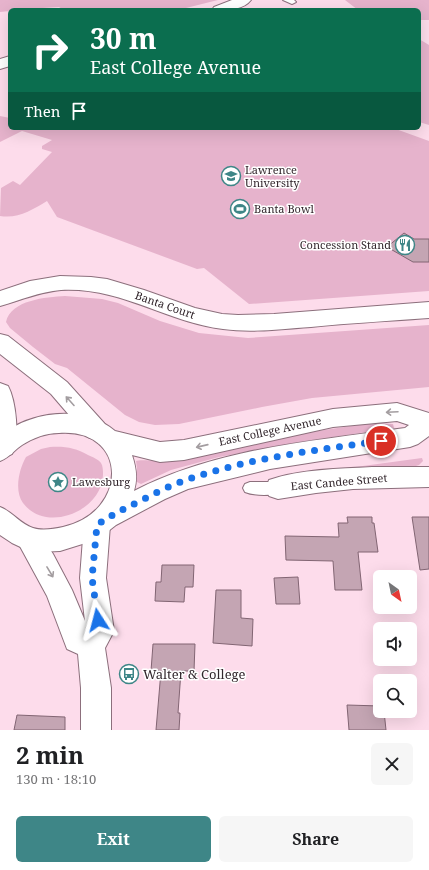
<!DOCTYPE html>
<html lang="en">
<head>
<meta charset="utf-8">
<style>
  body { margin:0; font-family:"Noto Serif",serif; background:#f6f6f6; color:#202124; height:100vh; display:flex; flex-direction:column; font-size:15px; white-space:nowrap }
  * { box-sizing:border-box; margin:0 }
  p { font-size:13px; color:#757577 }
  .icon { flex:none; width:22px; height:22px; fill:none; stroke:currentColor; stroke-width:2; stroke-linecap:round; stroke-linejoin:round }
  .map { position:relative; height:730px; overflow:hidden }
  .panel { display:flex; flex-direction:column; background:#fff; flex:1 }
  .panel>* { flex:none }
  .banner { position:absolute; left:8px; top:8px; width:413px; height:122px; border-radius:6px; box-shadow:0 4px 16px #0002; background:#0b6e4f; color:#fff; overflow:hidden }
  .needle { width:26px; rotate:147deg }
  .tools { position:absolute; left:373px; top:570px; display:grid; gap:8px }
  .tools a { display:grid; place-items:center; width:44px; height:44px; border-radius:6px; background:#fff; box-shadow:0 4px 16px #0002; font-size:20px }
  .pin { position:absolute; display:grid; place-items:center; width:34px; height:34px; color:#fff; margin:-17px; border:2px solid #fff; border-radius:50%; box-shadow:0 1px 4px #0007 }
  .me { position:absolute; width:44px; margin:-22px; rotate:351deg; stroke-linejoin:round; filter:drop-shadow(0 0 3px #0008) }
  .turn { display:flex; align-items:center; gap:14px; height:84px; padding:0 16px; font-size:18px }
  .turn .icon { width:52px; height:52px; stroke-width:2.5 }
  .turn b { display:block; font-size:28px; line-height:34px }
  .then { display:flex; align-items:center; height:38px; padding:0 16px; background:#0003; gap:8px; font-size:15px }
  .round { display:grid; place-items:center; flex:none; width:42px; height:42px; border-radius:6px; background:#f6f6f6 }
  .overview { display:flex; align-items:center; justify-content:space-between; height:68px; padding:0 16px }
  h1 { font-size:24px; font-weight:700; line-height:30px }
  .button { display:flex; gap:8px; margin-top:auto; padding:8px 16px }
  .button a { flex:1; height:46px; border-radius:6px; background:#3e8687; color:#fff; font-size:16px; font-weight:700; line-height:46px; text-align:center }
  .button a+a { background:#f6f6f6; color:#202124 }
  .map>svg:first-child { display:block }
</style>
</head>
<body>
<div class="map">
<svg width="429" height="730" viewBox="0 0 429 730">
  <rect width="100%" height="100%" fill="#fddceb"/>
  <g fill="#e6b3cc">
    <polygon points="0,0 218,0 178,10 64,10 59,7 10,10 10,11 0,12"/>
    <polygon points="345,0 429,0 429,20 419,20 419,10 358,10"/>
    <polygon points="419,39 429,45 429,125 419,122"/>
    <path d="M 0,116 L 10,118 L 10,128 L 393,128 L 429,141 L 429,291 L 249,304 L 204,268 L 197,269 L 57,217 L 47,201 C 32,210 18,219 0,216 L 1,188 L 13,181 L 20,185 L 52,152 L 42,149 L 42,146 L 52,140 L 22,131 L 0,142 Z"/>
    <path d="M 65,296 L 102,299 L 118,303 L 160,321 L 199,333 L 248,338 L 429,325 L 429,387 L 312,398 L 262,407 L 179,424 L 155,425 L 139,422 L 125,415 L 67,368 L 55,364 L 33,347 L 10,328 L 6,322 C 11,300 46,297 65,296 Z"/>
    <path d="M 371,423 L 393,424 L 394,428 L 299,442 L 219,457 L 171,470 L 141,484 L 135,481 L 137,468 L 136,461 C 140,459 166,462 174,461 L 291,435 Z"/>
    <path d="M 50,447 C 65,446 76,448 88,455 C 92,457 98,459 101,463 C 103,466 103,471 103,475 C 102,511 46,534 23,503 C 14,491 19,469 26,457 L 41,449 Z"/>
    <polygon points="422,458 423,461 419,465 413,467 348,468"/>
  </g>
  <g fill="#c4a5b3" stroke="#826573">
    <polygon points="404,233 414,239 429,239 429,262 413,262 387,247"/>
    <polygon points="347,517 372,517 372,523 374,523 378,552 358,552 362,590 335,590 333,561 286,560 285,536 339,537 338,523 348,523"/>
    <polygon points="412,517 429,517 429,569 420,570"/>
    <polygon points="162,565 194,565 193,587 185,587 184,602 155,601 156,582 161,582"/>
    <polygon points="298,577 300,604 276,604 274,578"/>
    <polygon points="216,590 241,590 241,618 253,619 252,646 213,643"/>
    <polygon points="153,644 195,644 194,671 181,671 178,713 180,713 179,730 156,730 161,671 151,671"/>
    <polygon points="347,705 380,706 380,711 384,711 386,730 349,730"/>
    <polygon points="17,715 65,717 65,730 14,730"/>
  </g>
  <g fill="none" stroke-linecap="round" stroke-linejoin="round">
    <g stroke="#8c6f7c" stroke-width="2">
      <g id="service">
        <polygon points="283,0 294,0 296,2 292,4"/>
        <path d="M 250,482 L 278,482 L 283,484 L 285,488 L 283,492 C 273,496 255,496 245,492 L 243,488 L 245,484 Z"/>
      </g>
    </g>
    <g stroke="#8c6f7c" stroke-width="2">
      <g id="minor">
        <path d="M 60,276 L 91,277 L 107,279 L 144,290 L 195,308 L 222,314 L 238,315 L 274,314 L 429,302 L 429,318 C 390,321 350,323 311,327 C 281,329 252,333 223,329 C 165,322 123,287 61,290 C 39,292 21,300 0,306 L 0,291 L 30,281 Z"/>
        <path d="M 372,467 L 429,467 L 429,487 L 353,489 L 316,493 L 278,499 L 269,496 L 266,488 L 269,480 C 301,469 338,469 372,467 Z"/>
      </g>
    </g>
    <g stroke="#8c6f7c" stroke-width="2">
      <g id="tertiary">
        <path d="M 232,0 L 251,0 C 243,11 224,10 212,10 L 214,7 Z"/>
        <polygon points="10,56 10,66 0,69 0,59"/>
        <polygon points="0,334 8,336 67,382 104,423 108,430 104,437 96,440 88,437 51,394 0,354"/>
        <path d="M 0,383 L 8,386 C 16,401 20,438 12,454 L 4,457 L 0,455 Z"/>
      </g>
    </g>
    <g stroke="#8c6f7c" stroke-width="2">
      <polygon id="secondary" points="97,514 106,517 110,525 106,578 114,631 105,648 111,688 111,730 81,730 81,688 78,654 67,649 47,596 16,539 20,531 29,527 38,531 53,554 72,590 85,621 80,578 84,525 88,517"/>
    </g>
    <g stroke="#8c6f7c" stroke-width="2">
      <path id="primary" d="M 397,403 L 429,413 L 429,436 L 418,444 L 410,447 L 270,469 L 188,489 L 165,499 L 116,525 L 102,536 L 92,541 L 60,551 L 38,552 L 29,551 L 12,543 L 0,535 L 0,507 C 13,512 20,524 33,528 C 42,531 54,529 63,527 C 129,512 129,428 59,433 C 45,433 33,438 22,445 C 13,451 10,457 0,461 L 0,436 C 31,411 83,404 115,431 L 160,442 L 184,440 L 333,409 ZM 397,421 L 409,425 L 405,428 C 314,441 217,448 134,491 C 138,478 136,467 132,455 L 160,462 L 184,460 L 333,427 Z"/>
    </g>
    <use href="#service" fill="#fff" fill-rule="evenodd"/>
    <use href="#minor" fill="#fff" fill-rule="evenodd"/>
    <use href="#tertiary" fill="#fff" fill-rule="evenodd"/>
    <use href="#secondary" fill="#fff" fill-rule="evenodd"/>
    <use href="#primary" fill="#fff" fill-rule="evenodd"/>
  </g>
  <defs><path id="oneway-shaft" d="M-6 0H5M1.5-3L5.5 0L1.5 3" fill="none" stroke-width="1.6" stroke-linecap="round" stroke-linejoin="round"/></defs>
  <g stroke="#a39da0">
    <use href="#oneway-shaft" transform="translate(70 401) rotate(-132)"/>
    <use href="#oneway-shaft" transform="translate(392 412) rotate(177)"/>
    <use href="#oneway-shaft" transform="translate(202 446) rotate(167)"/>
    <use href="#oneway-shaft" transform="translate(50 572) rotate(59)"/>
  </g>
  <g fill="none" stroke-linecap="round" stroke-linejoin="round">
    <path stroke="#1a73e8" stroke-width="7" stroke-dasharray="0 12.6" d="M 98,620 L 92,578 L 97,525 C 111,515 126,508 142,500 C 156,493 171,485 186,480 C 249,458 316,450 381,441"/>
  </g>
  <defs>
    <g id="university-ring" transform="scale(1)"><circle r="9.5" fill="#fff" stroke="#3e8687" stroke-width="1.5"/><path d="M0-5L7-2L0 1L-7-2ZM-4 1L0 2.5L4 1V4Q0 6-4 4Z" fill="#3e8687"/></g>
    <g id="stadium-ring" transform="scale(1)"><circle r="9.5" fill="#fff" stroke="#3e8687" stroke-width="1.5"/><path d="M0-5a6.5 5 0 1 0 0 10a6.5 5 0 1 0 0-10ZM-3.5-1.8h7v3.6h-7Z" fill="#3e8687"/></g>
    <g id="restaurant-ring" transform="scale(1)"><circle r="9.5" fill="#fff" stroke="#3e8687" stroke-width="1.5"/><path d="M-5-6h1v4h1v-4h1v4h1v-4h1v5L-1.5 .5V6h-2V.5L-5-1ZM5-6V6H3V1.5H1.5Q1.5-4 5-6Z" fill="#3e8687"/></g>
    <g id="sight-ring" transform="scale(1)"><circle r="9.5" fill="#fff" stroke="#3e8687" stroke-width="1.5"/><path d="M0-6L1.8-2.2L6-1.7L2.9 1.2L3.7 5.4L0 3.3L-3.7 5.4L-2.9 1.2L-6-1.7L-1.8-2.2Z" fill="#3e8687"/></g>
    <g id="bus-ring" transform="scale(1)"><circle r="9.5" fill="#fff" stroke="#3e8687" stroke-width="1.5"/><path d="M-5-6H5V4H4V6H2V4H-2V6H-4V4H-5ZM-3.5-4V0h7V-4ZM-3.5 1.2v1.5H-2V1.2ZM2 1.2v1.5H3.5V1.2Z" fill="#3e8687"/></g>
  </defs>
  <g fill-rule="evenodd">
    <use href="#university-ring" x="231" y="176"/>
    <use href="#stadium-ring" x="240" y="209"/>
    <use href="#restaurant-ring" x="405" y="245"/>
    <use href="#sight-ring" x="58" y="482"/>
    <use href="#bus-ring" x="129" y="674"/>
  </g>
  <g text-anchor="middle" stroke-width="3" stroke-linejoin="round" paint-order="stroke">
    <g font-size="11" fill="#32262c" stroke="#fff" text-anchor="start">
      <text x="245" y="174">Lawrence<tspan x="245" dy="13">University</tspan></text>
      <text x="254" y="213">Banta Bowl</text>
      <text x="391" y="249" text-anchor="end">Concession Stand</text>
      <text x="72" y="486">Lawesburg</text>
    </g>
    <g font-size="11" fill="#32262c" stroke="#fff">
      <text transform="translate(165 305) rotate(19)" y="4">Banta Court</text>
      <text transform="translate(270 431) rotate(-12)" y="4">East College Avenue</text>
      <text transform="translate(339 482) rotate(-5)" y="4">East Candee Street</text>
    </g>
    <g font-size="13" fill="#32262c" stroke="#fff" text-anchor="start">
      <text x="143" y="679">Walter &amp; College</text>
    </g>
  </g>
</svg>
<div class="tools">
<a><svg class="needle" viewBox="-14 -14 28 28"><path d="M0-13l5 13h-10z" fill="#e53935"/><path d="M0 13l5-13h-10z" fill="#757577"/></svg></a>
<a><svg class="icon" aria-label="sound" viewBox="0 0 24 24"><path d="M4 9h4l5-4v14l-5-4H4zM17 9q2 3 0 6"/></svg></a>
<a><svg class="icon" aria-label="search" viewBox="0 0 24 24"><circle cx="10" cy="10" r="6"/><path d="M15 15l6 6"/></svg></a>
</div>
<div class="pin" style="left:381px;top:441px;background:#d93025"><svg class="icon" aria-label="arrive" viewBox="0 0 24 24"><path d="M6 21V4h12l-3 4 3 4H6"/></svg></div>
<svg class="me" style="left:98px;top:620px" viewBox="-20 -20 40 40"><path d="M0-17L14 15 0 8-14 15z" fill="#1a73e8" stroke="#fff" stroke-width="4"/></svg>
<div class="banner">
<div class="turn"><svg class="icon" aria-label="right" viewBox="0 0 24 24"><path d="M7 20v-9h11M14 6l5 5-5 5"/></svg><div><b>30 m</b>East College Avenue</div></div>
<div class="then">Then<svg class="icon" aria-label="arrive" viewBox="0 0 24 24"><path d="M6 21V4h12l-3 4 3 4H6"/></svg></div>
</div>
</div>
<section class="panel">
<div class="overview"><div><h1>2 min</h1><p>130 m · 18:10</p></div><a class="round"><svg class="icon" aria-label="close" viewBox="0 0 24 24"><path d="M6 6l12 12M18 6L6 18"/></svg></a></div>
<div class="button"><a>Exit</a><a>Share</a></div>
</section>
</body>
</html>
